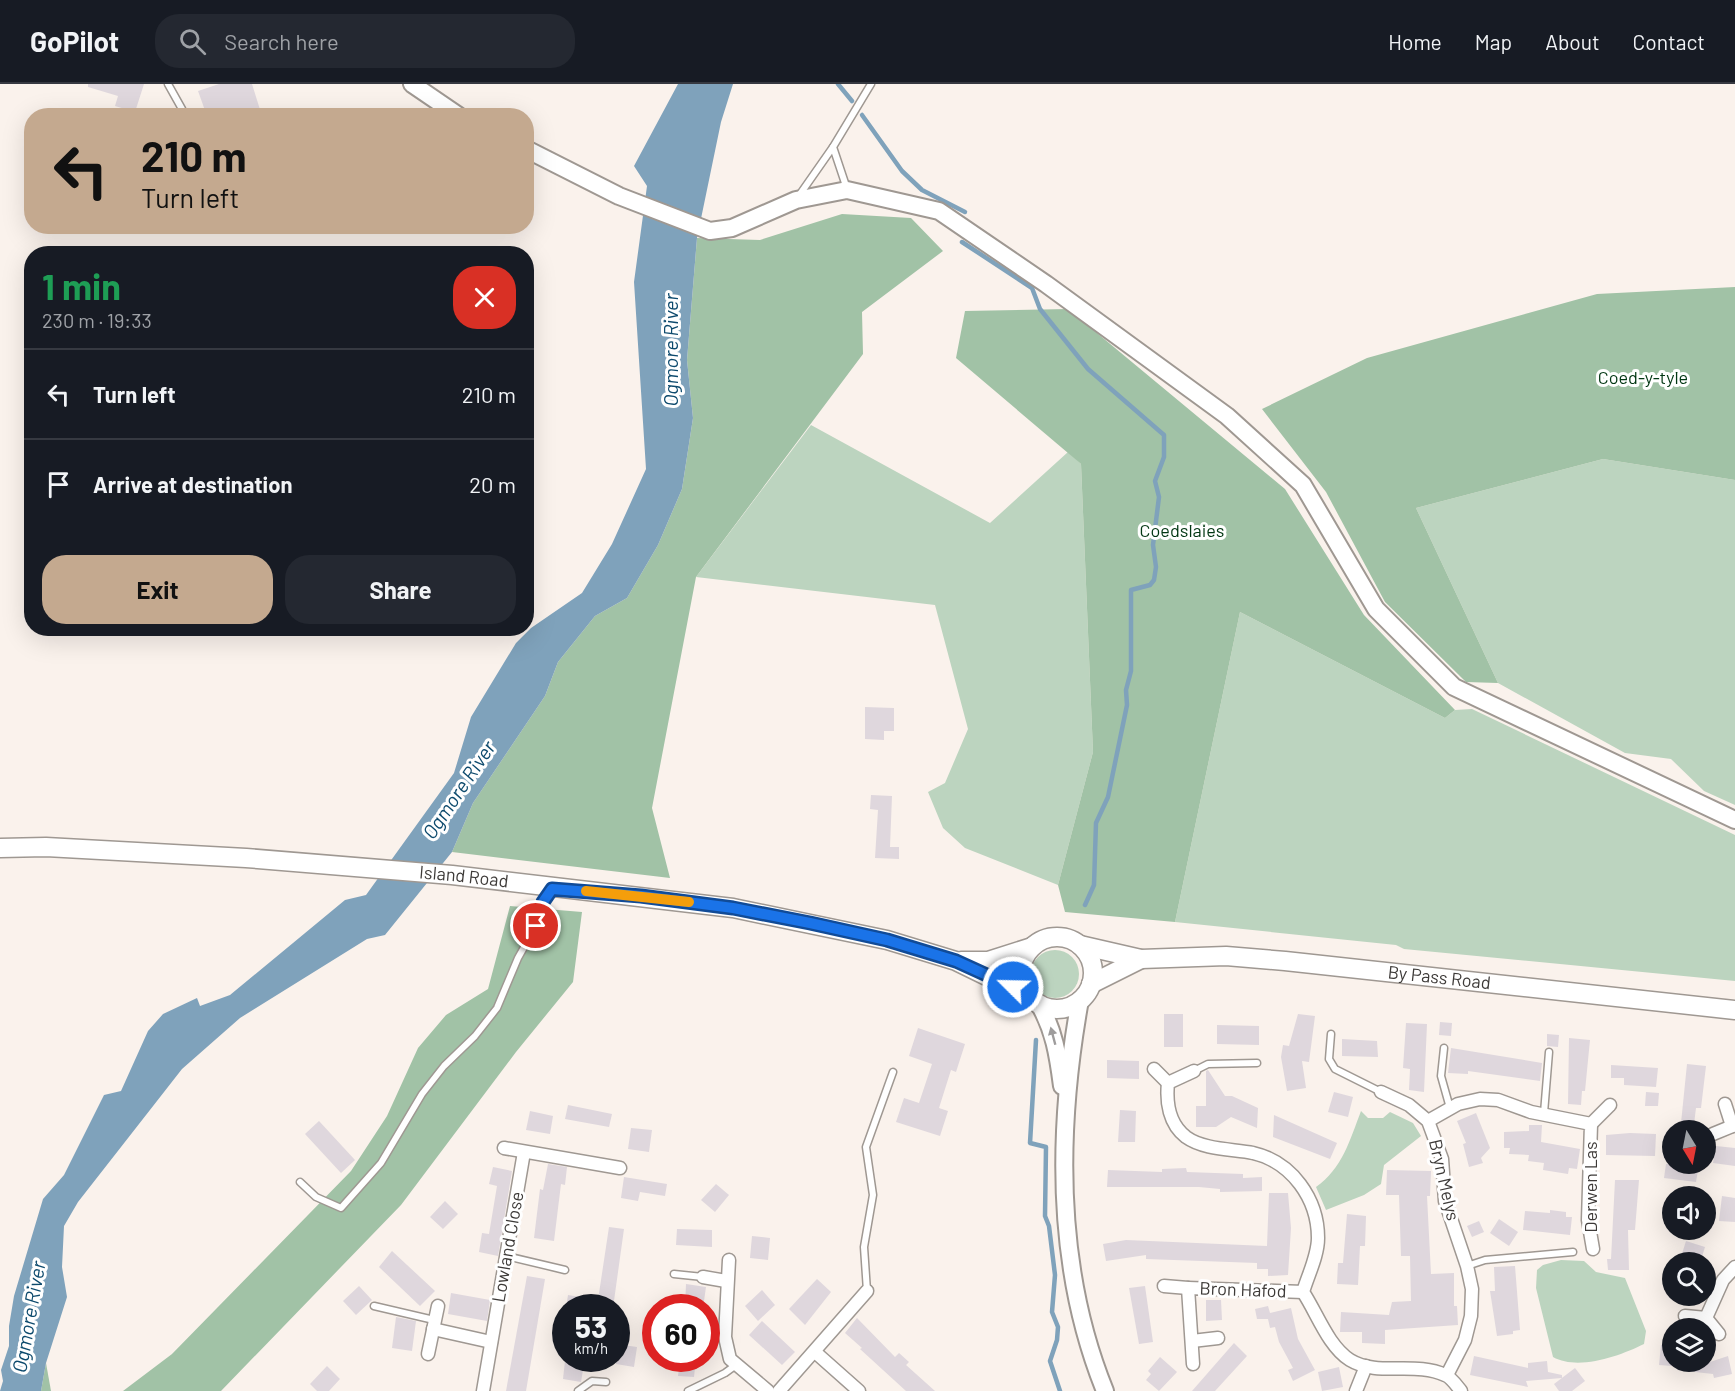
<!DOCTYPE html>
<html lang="en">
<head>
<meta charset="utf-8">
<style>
  body { margin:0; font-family:Barlow,sans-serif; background:#242831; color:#f1f3f6; height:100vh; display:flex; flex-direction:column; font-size:22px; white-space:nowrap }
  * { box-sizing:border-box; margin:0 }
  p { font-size:20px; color:#9ea1a6 }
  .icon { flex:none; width:33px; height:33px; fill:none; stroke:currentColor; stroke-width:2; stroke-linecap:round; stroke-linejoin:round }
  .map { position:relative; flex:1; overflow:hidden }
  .details { position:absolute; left:24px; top:162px; width:510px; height:390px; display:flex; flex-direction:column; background:#171b24; border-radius:24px; box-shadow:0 6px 24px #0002 }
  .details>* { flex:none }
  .top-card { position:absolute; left:24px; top:24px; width:510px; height:126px; border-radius:24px; box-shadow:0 6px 24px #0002; background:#c4a98f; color:#111; overflow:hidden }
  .needle { width:39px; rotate:170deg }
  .buttons { position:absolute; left:1662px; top:1036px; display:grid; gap:12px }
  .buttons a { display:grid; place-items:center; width:54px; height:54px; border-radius:50%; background:#171b24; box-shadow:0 6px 24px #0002; font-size:30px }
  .speed { position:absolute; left:552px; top:1210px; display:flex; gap:12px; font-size:30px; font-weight:700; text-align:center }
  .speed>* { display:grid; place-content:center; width:78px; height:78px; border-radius:50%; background:#171b24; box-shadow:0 6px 24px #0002; line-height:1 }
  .speed small { font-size:15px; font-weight:400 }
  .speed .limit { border:9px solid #d22; background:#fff; color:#111 }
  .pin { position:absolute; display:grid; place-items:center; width:51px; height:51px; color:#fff; margin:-26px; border:3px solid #fff; border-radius:50%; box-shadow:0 2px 6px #0007 }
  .me { position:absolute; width:66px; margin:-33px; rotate:293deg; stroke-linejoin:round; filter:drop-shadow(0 0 4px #0008) }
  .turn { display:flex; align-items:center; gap:21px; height:126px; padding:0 18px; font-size:27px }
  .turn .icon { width:78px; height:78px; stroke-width:2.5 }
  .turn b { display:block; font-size:42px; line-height:51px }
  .round { display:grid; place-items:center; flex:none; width:63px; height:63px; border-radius:24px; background:#242831 }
  .summary { display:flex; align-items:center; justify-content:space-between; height:102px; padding:0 18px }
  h1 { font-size:36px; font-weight:700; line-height:45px; color:#1e9e55 }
  .cta { display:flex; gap:12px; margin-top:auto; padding:12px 18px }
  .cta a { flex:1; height:69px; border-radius:24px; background:#c4a98f; color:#111; font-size:24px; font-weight:700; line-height:69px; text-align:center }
  .cta a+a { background:#242831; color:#f1f3f6 }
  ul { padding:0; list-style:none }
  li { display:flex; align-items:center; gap:18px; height:90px; padding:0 18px; border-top:2px solid #363941 }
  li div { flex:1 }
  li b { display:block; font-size:22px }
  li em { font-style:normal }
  header { display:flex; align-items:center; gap:36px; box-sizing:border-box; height:84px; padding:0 30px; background:#171b24; border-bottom:2px solid #363941 }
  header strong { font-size:28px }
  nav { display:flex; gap:33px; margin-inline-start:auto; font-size:21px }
  .search { width:420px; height:54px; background:#242831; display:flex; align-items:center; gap:15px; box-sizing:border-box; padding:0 21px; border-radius:24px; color:#9ea1a6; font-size:22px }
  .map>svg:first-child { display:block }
</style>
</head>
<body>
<header>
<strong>GoPilot</strong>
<div class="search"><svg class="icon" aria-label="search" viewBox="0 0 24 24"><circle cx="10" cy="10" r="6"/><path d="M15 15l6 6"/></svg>Search here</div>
<nav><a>Home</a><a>Map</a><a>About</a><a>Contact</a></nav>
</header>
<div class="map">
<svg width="1735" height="1307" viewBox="0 0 1735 1307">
  <rect width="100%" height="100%" fill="#faf2ec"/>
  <g fill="#bcd4bf">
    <polygon points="811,341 990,439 1068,368 1081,380 1093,668 1058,801 965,764 943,744 928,708 945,699 968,645 935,521 696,493"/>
    <polygon points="1603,375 1735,396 1735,721 1704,707 1671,675 1625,669 1498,599 1416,424"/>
    <polygon points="1240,528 1445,634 1455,626 1472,625 1735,751 1735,897 1404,865 1396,861 1175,838"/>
    <circle cx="1055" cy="890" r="24"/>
    <path d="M 1361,1027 L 1368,1034 L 1383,1034 L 1390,1028 L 1413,1039 L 1421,1052 L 1384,1081 L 1381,1100 L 1364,1111 L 1326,1126 L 1316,1103 C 1342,1085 1350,1056 1361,1027 Z"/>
    <path d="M 1561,1176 L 1584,1177 L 1596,1188 L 1625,1194 L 1646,1247 L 1644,1260 C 1620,1272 1578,1287 1553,1273 L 1536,1204 L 1537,1186 L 1543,1181 Z"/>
  </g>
  <g fill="#a1c2a6">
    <polygon points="842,130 911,134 943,167 862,228 863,270 696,493 652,724 670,794 452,768 473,719 545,612 558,578 595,532 627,514 658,461 682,405 693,334 687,276 697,154 760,156"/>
    <polygon points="1735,203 1735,396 1603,375 1416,424 1498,599 1466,598 1385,518 1326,408 1262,325 1367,274 1597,210"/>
    <polygon points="1068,225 1285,405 1364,531 1455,626 1445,634 1240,528 1175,838 1065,828 1058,801 1093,668 1081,380 956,274 965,227"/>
    <polygon points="510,822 582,828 573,898 516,968 401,1121 221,1307 123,1307 172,1270 351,1087 387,1032 418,964 446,931 488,905"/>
    <polygon points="46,1279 51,1307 41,1307"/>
  </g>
  <polygon fill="#7fa2bb" points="678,0 733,0 721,38 697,154 687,276 693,334 682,405 658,461 627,514 595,532 558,578 545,612 473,719 452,768 385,851 367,855 240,934 182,985 78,1118 64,1142 62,1183 67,1213 46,1279 41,1307 0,1307 3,1297 1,1286 9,1262 9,1242 14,1212 43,1115 64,1091 104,1011 121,1007 148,947 163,930 197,914 200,922 230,911 345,816 366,811 454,689 471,633 516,559 531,544 582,509 612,460 646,385 634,198 647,102 634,82"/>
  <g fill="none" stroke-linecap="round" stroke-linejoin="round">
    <g stroke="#7fa2bb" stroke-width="4.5">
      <polyline points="838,0 852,17"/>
      <polyline points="862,31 902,87 922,106 965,128"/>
      <polyline points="962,158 1032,204 1040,225 1088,285 1164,351 1164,373 1155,397 1159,413 1153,461 1156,483 1154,496 1150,501 1131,506 1131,587 1126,606 1127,621 1108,713 1096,739 1094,801 1085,821"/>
      <polyline points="1036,956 1030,1059 1046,1063 1045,1132 1049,1142 1055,1191 1052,1228 1058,1243 1057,1256 1050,1277 1060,1307"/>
    </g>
  </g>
  <g fill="#dfd7dd">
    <polygon points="88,0 144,0 135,28 115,22 118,12 88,3"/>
    <polygon points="219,0 252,0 262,32 207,32 198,7"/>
    <polygon points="865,623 894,624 894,647 884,647 884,656 865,655"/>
    <polygon points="871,711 892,712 890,763 899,763 899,775 875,774 878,726 870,725"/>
    <rect x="1164" y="930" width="19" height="33"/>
    <polygon points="1298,930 1315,932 1309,978 1302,977 1306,1004 1287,1007 1281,973 1283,961 1289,962"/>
    <polygon points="1440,938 1452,939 1451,952 1439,951"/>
    <polygon points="1406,939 1427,940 1424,1008 1409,1006 1410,985 1403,984"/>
    <polygon points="1217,941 1259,942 1259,961 1217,960"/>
    <polygon points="918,944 965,960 956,988 951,986 939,1024 948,1027 940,1052 896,1038 904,1014 919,1019 932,980 909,972"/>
    <polygon points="1547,950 1559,951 1558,963 1547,962"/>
    <polygon points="1569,954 1590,956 1585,1007 1582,1007 1581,1021 1568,1020"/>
    <polygon points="1342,955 1377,957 1378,973 1342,972"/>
    <polygon points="1451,964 1542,979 1540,997 1468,987 1468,990 1448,989"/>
    <polygon points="1107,976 1139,977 1139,995 1107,994"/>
    <polygon points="1687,980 1706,982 1701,1024 1696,1024 1694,1040 1681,1039"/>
    <polygon points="1611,981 1658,984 1656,1003 1624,1001 1624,994 1611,994"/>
    <polygon points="1208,986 1225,1012 1232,1012 1258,1024 1257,1044 1231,1033 1216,1043 1196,1043 1196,1022 1206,1022 1206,987"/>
    <polygon points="1334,1008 1353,1013 1348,1033 1328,1028"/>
    <polygon points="1646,1008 1659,1009 1658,1022 1645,1022"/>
    <polygon points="568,1021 612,1030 609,1043 565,1035"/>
    <polygon points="1120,1026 1136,1027 1135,1058 1118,1058"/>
    <polygon points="530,1027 553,1032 550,1050 526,1046"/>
    <polygon points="1476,1029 1490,1064 1481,1074 1483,1079 1469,1083 1463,1060 1466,1059 1457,1037"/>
    <polygon points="1274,1031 1337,1059 1330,1075 1273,1053"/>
    <polygon points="319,1037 355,1076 341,1089 305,1050"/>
    <polygon points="1529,1041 1542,1041 1541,1058 1580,1065 1577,1085 1569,1084 1568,1090 1543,1086 1544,1079 1528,1077 1529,1071 1509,1070 1510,1064 1504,1064 1504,1048 1529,1047"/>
    <polygon points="631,1044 652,1046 649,1068 628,1065"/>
    <polygon points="1630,1049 1656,1050 1655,1072 1606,1071 1606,1051"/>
    <polygon points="1716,1062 1735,1064 1735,1082 1713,1079"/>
    <polygon points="548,1080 567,1083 565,1101 561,1100 554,1157 534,1154 540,1105 543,1106"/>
    <polygon points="1666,1080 1699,1080 1696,1098 1664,1094"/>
    <polygon points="493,1083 512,1087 498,1172 479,1168 482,1149 489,1150 497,1102 489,1100"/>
    <polygon points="1186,1084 1187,1088 1243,1090 1243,1094 1262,1093 1262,1107 1220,1108 1220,1105 1199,1103 1107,1103 1108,1086 1162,1088 1162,1085"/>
    <polygon points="1387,1086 1431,1087 1430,1112 1427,1112 1431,1190 1454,1189 1454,1222 1457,1222 1458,1241 1385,1246 1385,1260 1362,1259 1362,1248 1340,1248 1341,1228 1389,1231 1392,1218 1411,1217 1410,1172 1401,1172 1399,1111 1386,1111"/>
    <polygon points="624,1093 667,1100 665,1112 640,1108 638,1117 621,1114"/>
    <polygon points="1615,1096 1639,1096 1635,1146 1628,1146 1629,1186 1608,1186 1607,1175 1611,1175"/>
    <polygon points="716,1100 729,1111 715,1128 701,1116"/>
    <polygon points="1269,1109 1288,1109 1291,1144 1288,1191 1268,1192 1268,1185 1257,1185 1257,1179 1146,1175 1146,1171 1106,1177 1103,1160 1126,1156 1267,1162"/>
    <polygon points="1722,1112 1735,1114 1735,1138 1719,1137"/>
    <polygon points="445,1117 458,1130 443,1145 430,1133"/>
    <polygon points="1550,1126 1566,1128 1566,1133 1572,1133 1570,1151 1523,1146 1525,1127 1550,1129"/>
    <polygon points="1347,1130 1366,1132 1365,1162 1360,1162 1358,1201 1337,1200 1338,1179 1343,1179"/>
    <polygon points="1499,1135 1518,1148 1509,1162 1490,1149"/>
    <polygon points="1479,1137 1484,1148 1472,1153 1467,1142"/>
    <polygon points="609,1143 624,1145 613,1224 566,1224 568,1211 598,1216"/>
    <polygon points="677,1145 712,1146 712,1163 676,1161"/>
    <polygon points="752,1152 770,1154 768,1176 750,1174"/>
    <polygon points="1686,1157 1705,1163 1700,1179 1681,1173"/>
    <polygon points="392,1167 435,1207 420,1222 379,1183"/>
    <polygon points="1515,1182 1520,1246 1513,1247 1513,1250 1497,1252 1490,1207 1495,1207 1494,1183"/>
    <polygon points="527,1192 545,1195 526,1307 506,1307"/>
    <polygon points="817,1195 831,1208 805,1241 789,1225"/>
    <polygon points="686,1200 706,1203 703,1224 685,1224"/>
    <polygon points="359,1202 372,1216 356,1231 343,1217"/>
    <polygon points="1145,1202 1153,1258 1139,1260 1129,1204"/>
    <polygon points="762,1206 775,1221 758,1237 745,1222"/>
    <polygon points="451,1209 490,1216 487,1237 448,1230"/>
    <polygon points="1206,1216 1221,1216 1222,1236 1206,1237"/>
    <polygon points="1268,1222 1270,1229 1291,1224 1298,1255 1315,1286 1293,1297 1288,1286 1293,1284 1279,1258 1275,1243 1270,1244 1268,1235 1257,1235 1255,1225"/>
    <polygon points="396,1233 416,1237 412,1267 392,1264"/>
    <polygon points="857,1234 895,1273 899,1269 909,1278 906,1281 935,1307 906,1307 860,1265 862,1264 845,1249"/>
    <polygon points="762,1237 795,1268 782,1281 749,1251"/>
    <polygon points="1234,1259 1247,1272 1215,1307 1192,1307"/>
    <polygon points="616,1260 637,1263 634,1283 616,1280"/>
    <polygon points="1661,1261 1672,1262 1672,1282 1659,1281"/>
    <polygon points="1474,1272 1528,1284 1528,1279 1547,1277 1548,1288 1562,1291 1562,1294 1526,1297 1528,1303 1470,1291"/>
    <polygon points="1728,1272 1732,1290 1714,1294 1713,1290 1677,1286 1678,1278 1710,1278"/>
    <polygon points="1160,1273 1177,1288 1159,1307 1146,1296 1151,1290 1148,1287"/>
    <polygon points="680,1275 696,1275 694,1293 678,1292"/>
    <polygon points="565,1277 584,1280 581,1298 563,1295"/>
    <polygon points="327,1282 340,1295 329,1307 317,1307 310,1300"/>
    <polygon points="1339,1283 1343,1303 1322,1307 1318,1288"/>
    <polygon points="1575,1284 1585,1297 1572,1307 1559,1307 1554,1300"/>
  </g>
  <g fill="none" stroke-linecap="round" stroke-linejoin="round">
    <g stroke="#9f9892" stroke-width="9">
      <g id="lane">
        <polyline points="168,0 182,25"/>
        <polyline points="847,105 833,63 871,0"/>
        <polyline points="798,113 833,63"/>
        <polyline points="1331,950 1329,975 1335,985 1381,1008"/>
        <polyline points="1444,964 1441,992 1450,1024"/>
        <polyline points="1194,987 1208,980 1257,979"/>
        <polyline points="1544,1029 1549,968"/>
        <polyline points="300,1098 316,1113 341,1124 381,1079 422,1010 444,982 475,952 497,924 518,874 536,842 543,818 551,805"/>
        <polyline points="506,1172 565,1186"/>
        <polyline points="1467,1182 1485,1176 1573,1168"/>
        <polyline points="674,1190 703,1193"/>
        <polyline points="867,1207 864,1163 873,1111 866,1063 893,988"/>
        <polyline points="374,1222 434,1236"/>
        <polyline points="578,1307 592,1297 606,1298"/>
        <polyline points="688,1307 725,1289 736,1281"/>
      </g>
    </g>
    <g stroke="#9f9892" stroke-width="15">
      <g id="street">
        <polyline points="1154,985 1168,999"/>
        <path d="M 1194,987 L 1168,999 C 1166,1018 1169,1040 1186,1053 C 1204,1066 1233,1065 1253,1069 C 1292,1078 1318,1115 1318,1154 C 1318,1172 1308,1191 1303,1208 C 1317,1229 1328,1262 1350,1276 C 1378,1293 1415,1277 1445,1291 C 1451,1293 1457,1302 1461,1307"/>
        <polyline points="1381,1008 1409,1021 1428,1037 1442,1075 1445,1117 1467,1182 1472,1205 1471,1232 1465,1256 1447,1291"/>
        <polyline points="1725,1020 1732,1042"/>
        <polyline points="1428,1037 1458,1020 1480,1015 1498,1016 1531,1028 1591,1040 1588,1136 1593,1165"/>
        <polyline points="1591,1040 1610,1021"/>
        <polyline points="1713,1050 1735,1041"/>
        <polyline points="504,1064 620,1084"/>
        <polyline points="729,1176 725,1253 730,1275 768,1307"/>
        <polyline points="703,1193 726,1197"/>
        <polyline points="1164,1202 1188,1204"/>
        <polyline points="1685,1232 1706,1234"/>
        <polyline points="433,1245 491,1258"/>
        <polyline points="1719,1250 1706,1234 1723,1196 1735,1183"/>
        <polyline points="1192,1257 1218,1254"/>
        <polyline points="815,1268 859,1307"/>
        <polyline points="428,1270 438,1222"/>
        <polyline points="1193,1280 1188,1204 1303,1208"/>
        <polyline points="483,1307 524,1068"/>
        <polyline points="779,1307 867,1207"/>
        <polyline points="1356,1307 1366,1282"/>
      </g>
    </g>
    <g stroke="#9f9892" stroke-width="20">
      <g id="secondary">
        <polyline points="412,0 459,32"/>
        <polyline points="526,65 619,112 710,147 732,144 796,116 847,106 939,127 1046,200 1227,332 1303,401 1376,525 1454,603 1735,736"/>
        <path d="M 1080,916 C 1057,1044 1055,1184 1105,1307"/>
        <path d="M 1039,920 C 1054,946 1058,971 1062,1002"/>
      </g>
    </g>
    <g stroke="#9f9892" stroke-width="21">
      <g id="primary">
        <path id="s1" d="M 0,764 L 46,763 L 246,774 L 452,791 L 733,824 L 887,856 L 956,877 L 999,898 L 1027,908"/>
        <circle cx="1057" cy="889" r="36"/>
        <path id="s2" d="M 1080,861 L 1141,875 L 1226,872 L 1285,877 L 1735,926"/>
        <polyline points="961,877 988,877 1032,863"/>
        <polyline points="1091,900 1141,875"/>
      </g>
    </g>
    <use href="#lane" stroke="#fff" stroke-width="6"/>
    <use href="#street" stroke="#fff" stroke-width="12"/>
    <use href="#secondary" stroke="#fff" stroke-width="16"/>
    <use href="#primary" stroke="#fff" stroke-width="18"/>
  </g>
  <defs><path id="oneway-solid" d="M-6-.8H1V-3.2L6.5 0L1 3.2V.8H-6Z" transform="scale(1.5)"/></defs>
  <use fill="#9e9c9c" href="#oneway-solid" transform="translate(1053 952) rotate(-105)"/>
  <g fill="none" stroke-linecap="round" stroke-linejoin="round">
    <g stroke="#114b97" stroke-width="15">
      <polyline id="route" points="536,842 543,818 552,805 641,812 733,824 810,839 887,856 956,877 1013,903"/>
    </g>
    <use href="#route" stroke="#1a73e8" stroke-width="10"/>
    <polyline stroke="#f59e0b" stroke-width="10" points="586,807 689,818"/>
  </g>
  <g text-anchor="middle" stroke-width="6" stroke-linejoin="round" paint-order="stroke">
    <g font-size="18" fill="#003612" stroke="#fff">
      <text x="1643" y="300">Coed-y-tyle</text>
      <text x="1182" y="453">Coedslaies</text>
    </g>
    <g font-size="18" fill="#3d3a38" stroke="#fff">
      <text dy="6" stroke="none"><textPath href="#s1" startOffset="465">Island Road</textPath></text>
      <text dy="6" stroke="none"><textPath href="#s2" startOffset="362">By Pass Road</textPath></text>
      <text transform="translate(1444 1096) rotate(77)" y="6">Bryn Melys</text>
      <text transform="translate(1591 1103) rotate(-90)" y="6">Derwen Las</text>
      <text transform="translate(508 1163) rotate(-80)" y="6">Lowland Close</text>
      <text transform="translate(1243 1206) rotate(2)" y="6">Bron Hafod</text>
    </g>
    <g font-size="20" font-style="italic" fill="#0d4a6d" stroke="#fff">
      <text transform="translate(671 266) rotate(-90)" y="7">Ogmore River</text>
      <text transform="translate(459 706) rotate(-56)" y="7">Ogmore River</text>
      <text transform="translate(29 1233) rotate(-80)" y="7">Ogmore River</text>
    </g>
  </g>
</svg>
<div class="buttons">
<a><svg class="needle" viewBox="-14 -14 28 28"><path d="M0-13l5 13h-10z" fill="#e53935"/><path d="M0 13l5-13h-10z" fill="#9ea1a6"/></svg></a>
<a><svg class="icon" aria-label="sound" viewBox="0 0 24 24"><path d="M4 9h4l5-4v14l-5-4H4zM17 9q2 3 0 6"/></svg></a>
<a><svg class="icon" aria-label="search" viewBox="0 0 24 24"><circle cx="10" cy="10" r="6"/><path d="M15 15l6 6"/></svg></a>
<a><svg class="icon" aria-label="layers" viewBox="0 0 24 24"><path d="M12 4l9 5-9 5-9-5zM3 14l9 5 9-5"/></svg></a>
</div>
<div class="speed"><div>53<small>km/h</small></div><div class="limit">60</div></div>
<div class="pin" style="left:536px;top:842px;background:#d93025"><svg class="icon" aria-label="arrive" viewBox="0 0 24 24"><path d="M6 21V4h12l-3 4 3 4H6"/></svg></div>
<svg class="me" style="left:1013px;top:903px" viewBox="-20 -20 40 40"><circle r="17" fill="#1a73e8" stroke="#fff" stroke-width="3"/><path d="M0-11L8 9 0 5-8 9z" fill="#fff"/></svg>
<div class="top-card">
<div class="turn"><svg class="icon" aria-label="left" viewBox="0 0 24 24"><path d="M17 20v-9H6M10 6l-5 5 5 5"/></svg><div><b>210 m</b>Turn left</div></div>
</div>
<section class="details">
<div class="summary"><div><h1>1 min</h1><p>230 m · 19:33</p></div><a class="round" style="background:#d93025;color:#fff"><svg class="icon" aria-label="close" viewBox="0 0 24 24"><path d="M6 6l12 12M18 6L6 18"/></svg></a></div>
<ul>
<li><svg class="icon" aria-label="left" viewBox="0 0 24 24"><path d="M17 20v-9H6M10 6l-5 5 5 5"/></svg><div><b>Turn left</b></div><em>210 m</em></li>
<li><svg class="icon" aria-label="arrive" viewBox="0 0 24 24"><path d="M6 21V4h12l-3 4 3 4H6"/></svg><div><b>Arrive at destination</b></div><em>20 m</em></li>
</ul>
<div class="cta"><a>Exit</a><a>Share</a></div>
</section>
</div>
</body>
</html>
